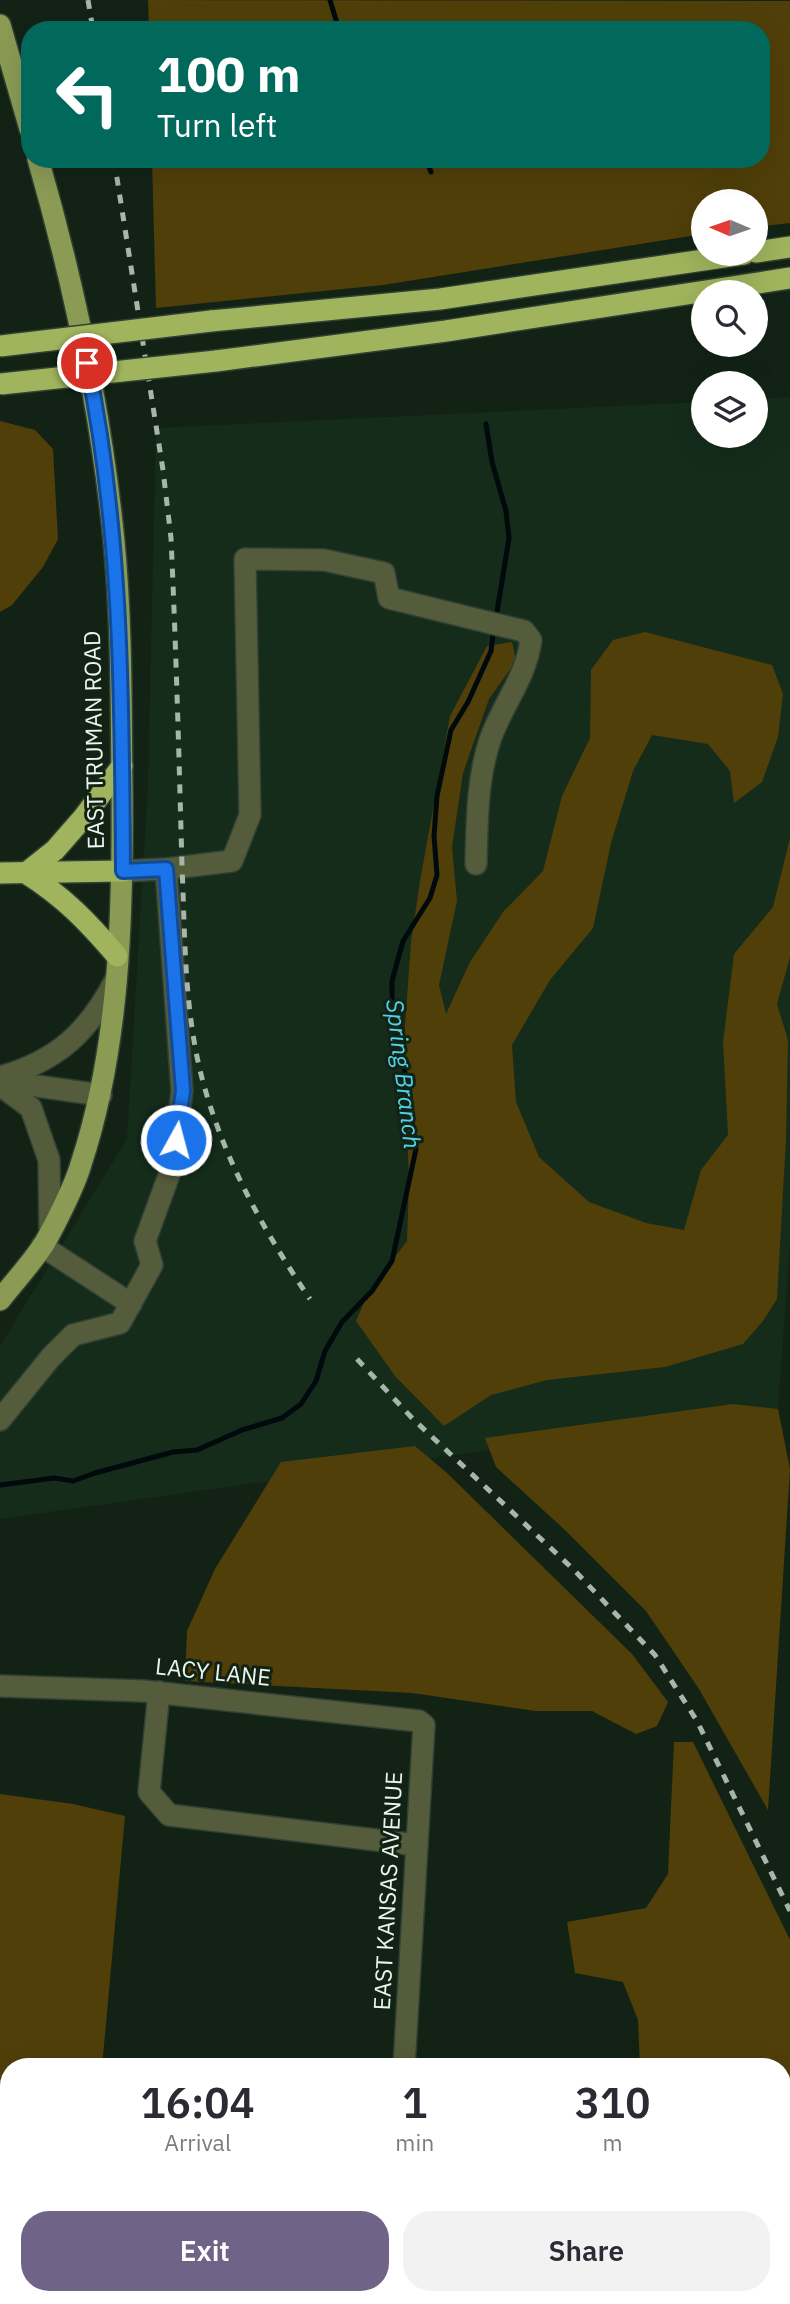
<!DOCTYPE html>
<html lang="en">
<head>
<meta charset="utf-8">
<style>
  body { margin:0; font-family:"IBM Plex Sans",sans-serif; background:#f2f2f3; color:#2b2b33; height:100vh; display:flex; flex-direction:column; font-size:26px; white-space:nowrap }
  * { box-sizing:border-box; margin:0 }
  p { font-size:23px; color:#7c7c81 }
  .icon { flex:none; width:38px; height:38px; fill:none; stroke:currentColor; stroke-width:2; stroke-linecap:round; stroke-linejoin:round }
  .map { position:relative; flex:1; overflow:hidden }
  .drawer { position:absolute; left:0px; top:2058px; width:791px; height:247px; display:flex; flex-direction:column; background:#fff; border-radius:28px 28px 0 0; box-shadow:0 7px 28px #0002 }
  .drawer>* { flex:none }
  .guide { position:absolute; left:21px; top:21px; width:749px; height:147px; border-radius:28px; box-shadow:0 7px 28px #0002; background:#00695c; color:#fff; overflow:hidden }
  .needle { width:46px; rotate:272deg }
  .tools { position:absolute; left:691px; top:189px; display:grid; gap:14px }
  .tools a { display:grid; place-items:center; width:77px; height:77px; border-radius:50%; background:#fff; box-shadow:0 7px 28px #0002; font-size:35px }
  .pin { position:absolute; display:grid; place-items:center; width:60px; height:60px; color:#fff; margin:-30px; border:4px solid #fff; border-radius:50%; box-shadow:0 2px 7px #0007 }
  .me { position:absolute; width:77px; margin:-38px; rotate:7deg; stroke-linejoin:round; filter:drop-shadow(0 0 5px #0008) }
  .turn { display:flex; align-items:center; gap:24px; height:147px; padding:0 21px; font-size:32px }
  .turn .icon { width:91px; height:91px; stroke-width:2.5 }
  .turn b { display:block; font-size:49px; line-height:60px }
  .eta { display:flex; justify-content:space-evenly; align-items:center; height:119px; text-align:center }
  .eta b { font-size:42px; font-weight:600; line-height:49px }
  .cta { display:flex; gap:14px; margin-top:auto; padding:14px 21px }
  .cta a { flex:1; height:80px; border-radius:28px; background:#706388; color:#fff; font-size:28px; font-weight:600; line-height:80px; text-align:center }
  .cta a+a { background:#f2f2f3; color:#2b2b33 }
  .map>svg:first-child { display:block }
</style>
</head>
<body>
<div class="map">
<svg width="790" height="2304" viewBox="0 0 790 2304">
  <rect width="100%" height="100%" fill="#122316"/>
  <polygon fill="#152c1b" points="790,397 790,1243 778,1409 0,1519 0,1346 127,1139 148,784 156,428 703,402 704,436 756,436 756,399"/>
  <g fill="#503f09">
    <polygon points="148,0 790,1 790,223 756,227 756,201 704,201 703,234 383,285 156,308 152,159 761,159 761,30 149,30"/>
    <polygon points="0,421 35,430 53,449 58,539 43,567 12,605 0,612"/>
    <polygon points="645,632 772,665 783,694 778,737 762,782 734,803 730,771 708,744 652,735 633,771 611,843 593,928 550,980 512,1045 516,1102 539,1157 589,1202 646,1223 684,1230 701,1170 728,1135 723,1042 734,954 773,907 790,838 790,957 777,1004 788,1040 786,1139 777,1299 763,1321 743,1344 665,1367 547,1380 491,1395 444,1426 395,1376 356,1321 369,1291 407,1241 409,1182 404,1040 411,942 420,881 450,716 487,646 512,642 516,661 489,699 463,773 452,847 457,901 439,985 446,1014 470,962 503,912 543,871 562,796 590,738 591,670 613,640"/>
    <polygon points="733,1404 778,1409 790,1469 768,1810 699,1689 646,1611 565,1530 496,1467 485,1438"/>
    <polygon points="415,1446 447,1473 632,1654 668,1702 657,1726 636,1734 592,1711 536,1711 412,1693 185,1681 187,1631 215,1569 281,1462"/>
    <polygon points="674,1742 693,1742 790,1940 790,2296 782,2295 782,2067 640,2067 638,2020 623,1982 575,1973 567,1922 646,1908 668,1874"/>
    <polygon points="0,1794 73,1804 125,1816 102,2067 9,2067 9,2261 0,2261"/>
    <polygon points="16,2296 83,2296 82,2304 15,2304"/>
    <polygon points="468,2296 688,2296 687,2304 463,2304"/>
  </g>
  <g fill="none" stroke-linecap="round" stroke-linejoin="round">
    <g stroke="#000a0d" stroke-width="5">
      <polyline points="330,0 339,30"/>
      <polyline points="426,159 431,172"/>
      <polyline points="486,424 492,462 506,511 509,538 496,618"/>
      <polyline points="0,1485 54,1478 73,1481 95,1473 173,1452 197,1450 242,1430 282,1418 301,1404 316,1381 325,1351 342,1322 372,1291 392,1261 416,1149 404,1066 392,1014 392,981 403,941 430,898 437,875 434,836 437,796 451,730 468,702 491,651 494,627"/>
      <polyline points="0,2182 9,2187"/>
      <polyline points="33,2304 36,2296"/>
    </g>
    <g stroke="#304034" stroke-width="24">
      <g id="minor">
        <path d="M 123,871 L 166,869 L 232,861 L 250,815 L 245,559 L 324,560 L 384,573 L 389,598 L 524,631 L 531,640 C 526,678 502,705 490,740 C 477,779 477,823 476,864"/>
        <path d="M 0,1077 C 58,1061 89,1031 116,979"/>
        <polyline points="0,1081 101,1095"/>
        <polyline points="0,1085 31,1108 49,1160 50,1231"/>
        <polyline points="42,1246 131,1304"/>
        <polyline points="0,1420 51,1357 73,1335 120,1323 152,1265 145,1241 173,1164 182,1091 166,869"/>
        <polyline points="0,1686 143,1691 419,1721 424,1725 404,2067"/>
        <polyline points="159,1692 149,1792 169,1815 417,1845"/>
        <polyline points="388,2304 389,2296"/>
      </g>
    </g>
    <g stroke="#304034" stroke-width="24">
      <g id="major">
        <polyline points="0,25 30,129"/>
        <path d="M 0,1300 C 14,1282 31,1264 44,1244 C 55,1225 75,1185 81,1164 C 120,1046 123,913 122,789 C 121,707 122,624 114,541 C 101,412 74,284 38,159"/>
      </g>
    </g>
    <g stroke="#304034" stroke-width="24">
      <g id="highway">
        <polyline points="756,252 790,247"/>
        <polyline points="211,321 440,299 744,254"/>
        <polyline points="216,361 446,331 790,278"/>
        <polyline points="0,873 123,871"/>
        <path d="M 117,956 C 88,922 64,897 26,873 L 55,850 L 83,818 L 122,766"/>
      </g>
    </g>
    <use href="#minor" stroke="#545c3b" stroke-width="21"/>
    <use href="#major" stroke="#8b9b54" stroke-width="21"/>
    <use href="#highway" stroke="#a0b45d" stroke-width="21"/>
    <g stroke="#a8b5aa" stroke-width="5" stroke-dasharray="9 9" stroke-linecap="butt">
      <polyline points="88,0 93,30"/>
      <path d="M 114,159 L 163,470 L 171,538 C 176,647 179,756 182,866 C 185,933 184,1000 199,1066 C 219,1151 261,1227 310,1299"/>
      <polyline points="357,1359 413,1419 573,1569 655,1655 697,1721 790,1911"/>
    </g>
    <g stroke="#304034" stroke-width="24" stroke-linecap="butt">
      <g id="highway-bridge">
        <polyline points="0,346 211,321"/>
        <polyline points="1,384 216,361"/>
      </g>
    </g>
    <use href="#highway-bridge" stroke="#a0b45d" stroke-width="21"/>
  </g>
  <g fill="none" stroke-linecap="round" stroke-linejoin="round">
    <g stroke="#114b97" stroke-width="18">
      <path id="route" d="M 87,363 C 122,530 122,701 123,871 L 166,869 L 183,1091 L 176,1140"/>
    </g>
    <use href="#route" stroke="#1a73e8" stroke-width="12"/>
  </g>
  <g text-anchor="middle" stroke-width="6" stroke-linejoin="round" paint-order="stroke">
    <g font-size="23" fill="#eaf5ec" stroke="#122316">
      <text transform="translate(94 740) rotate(-91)" y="8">EAST TRUMAN ROAD</text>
      <text transform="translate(213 1672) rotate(6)" y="8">LACY LANE</text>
      <text transform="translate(388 1891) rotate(-87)" y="8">EAST KANSAS AVENUE</text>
    </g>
    <g font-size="24" font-style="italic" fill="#4fd2e8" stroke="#122316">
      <text transform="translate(403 1074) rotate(83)" y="8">Spring Branch</text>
    </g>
  </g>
</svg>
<div class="tools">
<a><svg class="needle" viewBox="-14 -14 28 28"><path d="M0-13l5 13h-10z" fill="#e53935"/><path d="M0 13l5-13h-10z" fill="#7c7c81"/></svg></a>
<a><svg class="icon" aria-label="search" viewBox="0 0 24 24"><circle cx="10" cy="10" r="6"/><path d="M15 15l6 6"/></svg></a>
<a><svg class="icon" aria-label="layers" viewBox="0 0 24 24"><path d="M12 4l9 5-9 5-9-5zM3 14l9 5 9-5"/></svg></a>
</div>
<div class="pin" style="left:87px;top:363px;background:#d93025"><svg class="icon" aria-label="arrive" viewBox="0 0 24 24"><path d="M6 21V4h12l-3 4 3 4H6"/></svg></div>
<svg class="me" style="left:176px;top:1140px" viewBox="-20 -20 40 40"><circle r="17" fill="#1a73e8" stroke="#fff" stroke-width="3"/><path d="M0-11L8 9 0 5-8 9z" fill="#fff"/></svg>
<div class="guide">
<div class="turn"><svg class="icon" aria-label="left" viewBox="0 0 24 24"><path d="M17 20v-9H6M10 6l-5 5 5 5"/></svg><div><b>100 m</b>Turn left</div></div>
</div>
<section class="drawer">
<div class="eta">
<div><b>16:04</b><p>Arrival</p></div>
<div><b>1</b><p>min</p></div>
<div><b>310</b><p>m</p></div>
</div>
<div class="cta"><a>Exit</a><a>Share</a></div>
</section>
</div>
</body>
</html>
